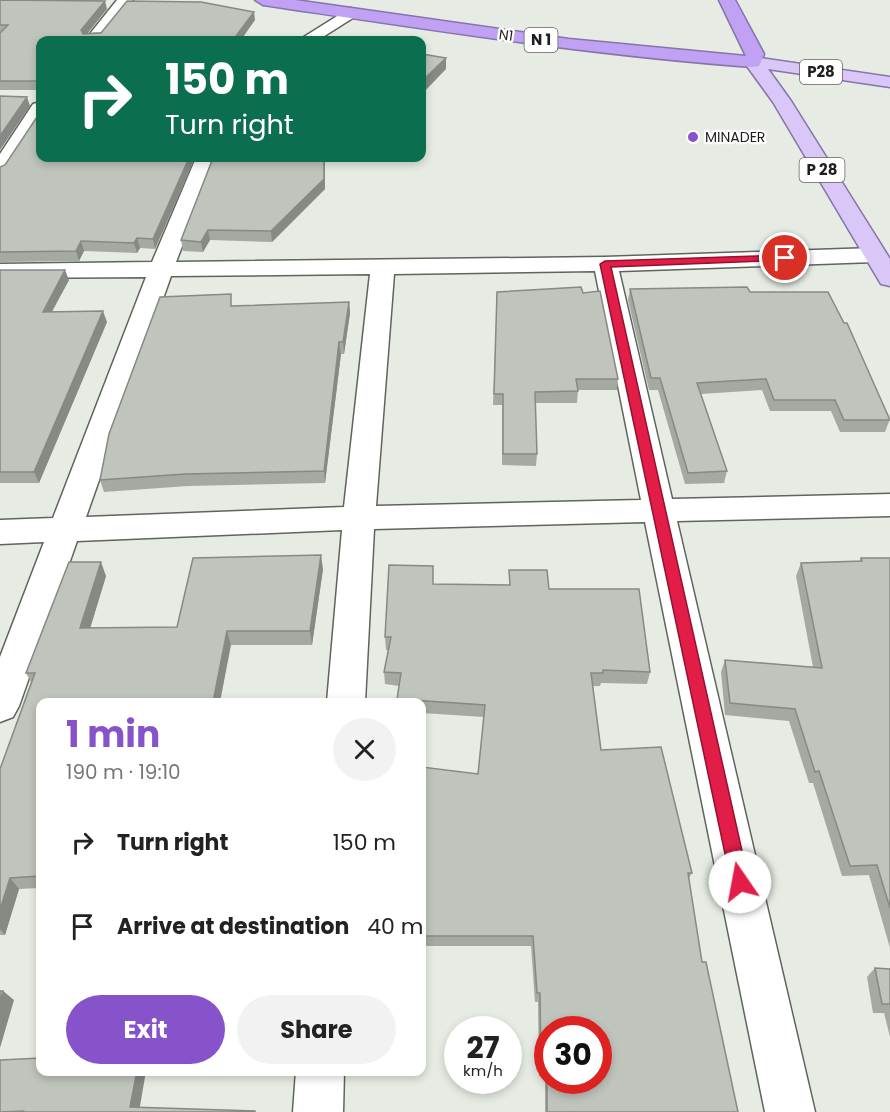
<!DOCTYPE html>
<html lang="en">
<head>
<meta charset="utf-8">
<style>
  body { margin:0; font-family:Poppins,sans-serif; background:#f2f2f2; color:#222; height:100vh; display:flex; flex-direction:column; font-size:22px; white-space:nowrap }
  * { box-sizing:border-box; margin:0 }
  p { font-size:20px; color:#767676 }
  .icon { flex:none; width:33px; height:33px; fill:none; stroke:currentColor; stroke-width:2; stroke-linecap:round; stroke-linejoin:round }
  .map { position:relative; flex:1; overflow:hidden }
  .details { position:absolute; left:36px; top:698px; width:390px; height:378px; display:flex; flex-direction:column; background:#fff; border-radius:12px; box-shadow:0 3px 9px #0003 }
  .details>* { flex:none }
  .banner { position:absolute; left:36px; top:36px; width:390px; height:126px; border-radius:12px; box-shadow:0 3px 9px #0003; background:#0b6e4f; color:#fff; overflow:hidden }
  .speed { position:absolute; left:444px; top:1016px; display:flex; gap:12px; font-size:30px; font-weight:700; text-align:center }
  .speed>* { display:grid; place-content:center; width:78px; height:78px; border-radius:50%; background:#fff; box-shadow:0 3px 9px #0003; line-height:1 }
  .speed small { font-size:15px; font-weight:400 }
  .speed .limit { border:9px solid #d22; background:#fff; color:#111 }
  .pin { position:absolute; display:grid; place-items:center; width:51px; height:51px; color:#fff; margin:-26px; border:3px solid #fff; border-radius:50%; box-shadow:0 2px 6px #0007 }
  .me { position:absolute; width:66px; margin:-33px; rotate:348deg; stroke-linejoin:round; filter:drop-shadow(0 0 4px #0008) }
  .turn { display:flex; align-items:center; gap:21px; height:126px; padding:0 30px; font-size:27px }
  .turn .icon { width:78px; height:78px; stroke-width:2.5 }
  .turn b { display:block; font-size:42px; line-height:51px }
  .round { display:grid; place-items:center; flex:none; width:63px; height:63px; border-radius:32px; background:#f2f2f2 }
  .head { display:flex; align-items:center; justify-content:space-between; height:102px; padding:0 30px }
  h1 { font-size:36px; font-weight:700; line-height:45px; color:#8753cb }
  .button { display:flex; gap:12px; margin-top:auto; padding:12px 30px }
  .button a { flex:1; height:69px; border-radius:36px; background:#8753cb; color:#fff; font-size:24px; font-weight:700; line-height:69px; text-align:center }
  .button a+a { background:#f2f2f2; color:#222 }
  ul { padding:0; list-style:none }
  li { display:flex; align-items:center; gap:18px; height:84px; padding:0 30px }
  li div { flex:1 }
  li b { display:block; font-size:22px }
  li em { font-style:normal }
  .map>svg:first-child { display:block }
</style>
</head>
<body>
<div class="map">
<svg width="890" height="1112" viewBox="0 0 890 1112">
  <rect width="100%" height="100%" fill="#e6ece4"/>
  <g fill="none" stroke-linecap="round" stroke-linejoin="round">
    <g stroke="#5f645d" stroke-width="3">
      <g id="street">
        <polygon points="117,0 133,0 101,40 85,40"/>
        <polygon points="350,8 356,10 358,13 356,16 318,40 299,40"/>
        <polygon points="40,102 40,122 7,174 0,176 0,154 33,104"/>
        <path d="M 196,158 L 216,158 L 176,262 L 605,257 L 874,248 L 882,250 L 886,255 L 882,260 L 874,262 L 619,271 L 672,499 L 890,494 L 890,516 L 677,521 L 815,1112 L 765,1112 L 645,522 L 374,529 L 365,702 L 327,702 L 342,530 L 77,541 L 19,706 L 13,717 L 0,722 L 0,657 L 44,542 L 0,544 L 0,520 L 53,518 L 146,277 L 0,278 L 0,264 L 152,262 ZM 595,271 L 641,500 L 376,506 L 394,274 ZM 370,274 L 344,507 L 86,517 L 171,276 Z"/>
        <polygon points="296,1071 344,1071 343,1112 293,1112"/>
      </g>
    </g>
    <g stroke="#8774a8" stroke-width="3">
      <polygon id="primary" points="753,57 890,77 890,87 768,69 791,101 890,259 890,286 881,284 878,279 773,102 744,62"/>
    </g>
    <g stroke="#8774a8" stroke-width="3">
      <path id="highway" d="M 255,0 L 295,0 L 569,39 L 746,56 L 719,0 L 735,0 L 764,54 L 759,66 L 753,67 C 588,55 426,29 263,5 Z"/>
    </g>
    <use href="#street" fill="#fff" fill-rule="evenodd"/>
    <use href="#primary" fill="#d9c7f8" fill-rule="evenodd"/>
    <use href="#highway" fill="#c0a1f3" fill-rule="evenodd"/>
  </g>
  <g fill="#a4a9a2">
    <polygon points="0,0 102,0 102,1 107,9 87,33 255,20 40,40 40,158 195,158 155,249 140,248 137,253 84,251 79,261 0,262 0,167 5,165 39,114 39,90 0,90"/>
    <polygon points="213,158 325,189 272,242 210,240 203,252 183,251 181,240"/>
    <polygon points="0,270 69,280 52,312 107,322 39,483 0,483"/>
    <polygon points="630,289 750,292 890,419 885,432 840,432 831,411 770,411 762,390 701,394 727,471 724,483 685,484 658,390 649,390 628,300"/>
    <polygon points="497,292 618,379 617,390 578,390 577,403 535,403 537,454 536,466 502,465 502,405 493,405"/>
    <polygon points="349,302 350,313 344,354 341,354 325,483 188,486 104,492 100,480 233,306"/>
    <polygon points="861,558 890,558 890,948 869,875 842,876 813,783 809,783 789,721 725,715 721,672 725,660 813,667 796,576 801,563 859,561"/>
    <polygon points="323,569 312,645 231,645 40,702 40,888 19,889 5,935 0,935 0,769 31,682 26,673 106,576 90,628 177,627"/>
    <polygon points="509,570 549,589 650,672 647,684 601,683 600,686 593,686 601,750 692,873 689,878 702,962 738,1112 545,1112 545,1076 539,1076 538,1002 535,1002 531,946 422,946 422,767 478,774 484,717 422,713 422,702 397,702 399,686 385,684 384,672 389,650 386,650 385,637 433,584 509,585"/>
    <polygon points="875,968 890,969 890,1037 884,1013 873,1013 867,977"/>
  </g>
  <g fill="#868984">
    <polygon points="105,1 107,9 83,39 81,30"/>
    <polygon points="254,12 255,20 241,40 233,40"/>
    <polygon points="446,58 446,69 422,94 422,81"/>
    <polygon points="27,97 30,106 0,150 0,136"/>
    <polygon points="189,158 195,158 155,249 153,239"/>
    <polygon points="324,158 325,158 325,189 272,242 271,231"/>
    <polygon points="208,230 210,240 203,252 201,242"/>
    <polygon points="137,238 140,248 137,253 134,243"/>
    <polygon points="81,241 84,251 79,261 76,251"/>
    <polygon points="65,270 69,280 46,322 43,312"/>
    <polygon points="349,302 350,313 344,354 343,342"/>
    <polygon points="103,311 107,322 39,483 34,472"/>
    <polygon points="339,342 341,354 325,483 324,471"/>
    <polygon points="321,555 323,569 312,645 310,631"/>
    <polygon points="101,562 106,576 86,642 80,628"/>
    <polygon points="227,631 231,645 220,702 213,702"/>
    <polygon points="10,878 19,889 5,935 0,929 0,910"/>
    <polygon points="3,991 14,1000 0,1048 0,1002"/>
    <polygon points="137,1071 146,1071 139,1112 130,1107"/>
  </g>
  <g fill="#bfc4bc" stroke="#868984" stroke-width="1.5" fill-rule="evenodd">
    <polygon points="0,0 105,1 81,30 83,34 101,33 127,1 201,2 254,12 233,40 40,40 40,158 189,158 153,239 137,238 134,243 81,241 76,251 0,252 0,167 5,165 39,114 39,81 0,81 0,33 8,25 0,25"/>
    <polygon points="422,54 446,58 422,81"/>
    <polygon points="0,96 27,97 0,136"/>
    <polygon points="213,158 324,158 324,179 271,231 208,230 201,242 181,240"/>
    <polygon points="0,270 65,270 43,312 103,311 34,472 0,472"/>
    <polygon points="581,287 583,293 600,291 618,379 576,379 578,391 535,392 537,454 503,454 503,394 494,394 497,292"/>
    <polygon points="747,287 750,292 828,292 844,323 847,323 890,420 844,420 835,400 774,400 766,379 697,383 727,471 688,473 660,378 651,378 630,289"/>
    <polygon points="231,294 231,306 349,302 343,342 339,342 324,471 185,474 100,480 109,434 160,297"/>
    <polygon points="321,555 310,631 227,631 213,702 40,702 40,876 10,878 0,910 0,769 35,673 26,673 69,562 101,562 80,628 177,627 193,558"/>
    <polygon points="861,558 890,558 890,908 877,865 850,866 819,771 815,772 795,709 730,703 725,660 822,668 801,563 862,561"/>
    <path d="M 389,565 L 433,566 L 433,584 L 510,585 L 509,570 L 547,570 L 549,589 L 639,589 L 650,672 L 603,670 L 603,673 L 591,673 L 601,750 L 661,747 L 692,873 L 688,873 L 702,962 L 706,962 L 738,1112 L 547,1112 L 547,1068 L 541,1068 L 540,993 L 537,993 L 533,936 L 422,936 L 422,767 L 478,774 L 485,705 L 397,699 L 401,673 L 384,672 L 391,637 L 385,637 ZM 548,1029 L 598,1029 L 598,1080 L 548,1080 Z"/>
    <polygon points="875,968 890,969 890,1004 882,1004"/>
    <polygon points="0,991 3,991 0,1002"/>
    <polygon points="40,1058 40,1071 137,1071 130,1107 255,1111 255,1112 22,1112 23,1111 0,1112 0,1060"/>
  </g>
  <polygon fill="#e11d48" stroke="#92132f" stroke-width="1.5" points="785,255 788,256 788,260 611,267 749,882 746,888 740,890 733,888 731,882 600,264 605,261"/>
  <circle fill="#8753cb" stroke="#fff" stroke-width="2" cx="693" cy="137" r="6"/>
  <g text-anchor="middle" stroke-width="4.5" stroke-linejoin="round" paint-order="stroke">
    <g font-size="14" fill="#1e201d" stroke="#fff">
      <text transform="translate(506 35) rotate(8)" y="5">N1</text>
    </g>
    <g font-size="14" fill="#1e201d" stroke="#fff" text-anchor="start">
      <text x="705" y="142">MINADER</text>
    </g>
    <g fill="#fff" stroke="#626361" stroke-width="1.5">
      <rect x="524.5" y="28" width="33" height="24" rx="4.5"/>
      <rect x="800" y="60" width="42" height="24" rx="4.5"/>
      <rect x="799.5" y="158" width="45" height="24" rx="4.5"/>
    </g>
    <g font-size="15" font-weight="bold" fill="#1e201d">
      <text x="541" y="45">N 1</text>
      <text x="821" y="77">P28</text>
      <text x="822" y="175">P 28</text>
    </g>
  </g>
</svg>
<div class="speed"><div>27<small>km/h</small></div><div class="limit">30</div></div>
<div class="pin" style="left:785px;top:258px;background:#d93025"><svg class="icon" aria-label="arrive" viewBox="0 0 24 24"><path d="M6 21V4h12l-3 4 3 4H6"/></svg></div>
<svg class="me" style="left:740px;top:882px" viewBox="-20 -20 40 40"><circle r="19" fill="#fff"/><path d="M0-13L10 11 0 6-10 11z" fill="#e11d48"/></svg>
<div class="banner">
<div class="turn"><svg class="icon" aria-label="right" viewBox="0 0 24 24"><path d="M7 20v-9h11M14 6l5 5-5 5"/></svg><div><b>150 m</b>Turn right</div></div>
</div>
<section class="details">
<div class="head"><div><h1>1 min</h1><p>190 m · 19:10</p></div><a class="round"><svg class="icon" aria-label="close" viewBox="0 0 24 24"><path d="M6 6l12 12M18 6L6 18"/></svg></a></div>
<ul>
<li><svg class="icon" aria-label="right" viewBox="0 0 24 24"><path d="M7 20v-9h11M14 6l5 5-5 5"/></svg><div><b>Turn right</b></div><em>150 m</em></li>
<li><svg class="icon" aria-label="arrive" viewBox="0 0 24 24"><path d="M6 21V4h12l-3 4 3 4H6"/></svg><div><b>Arrive at destination</b></div><em>40 m</em></li>
</ul>
<div class="button"><a>Exit</a><a>Share</a></div>
</section>
</div>
</body>
</html>
